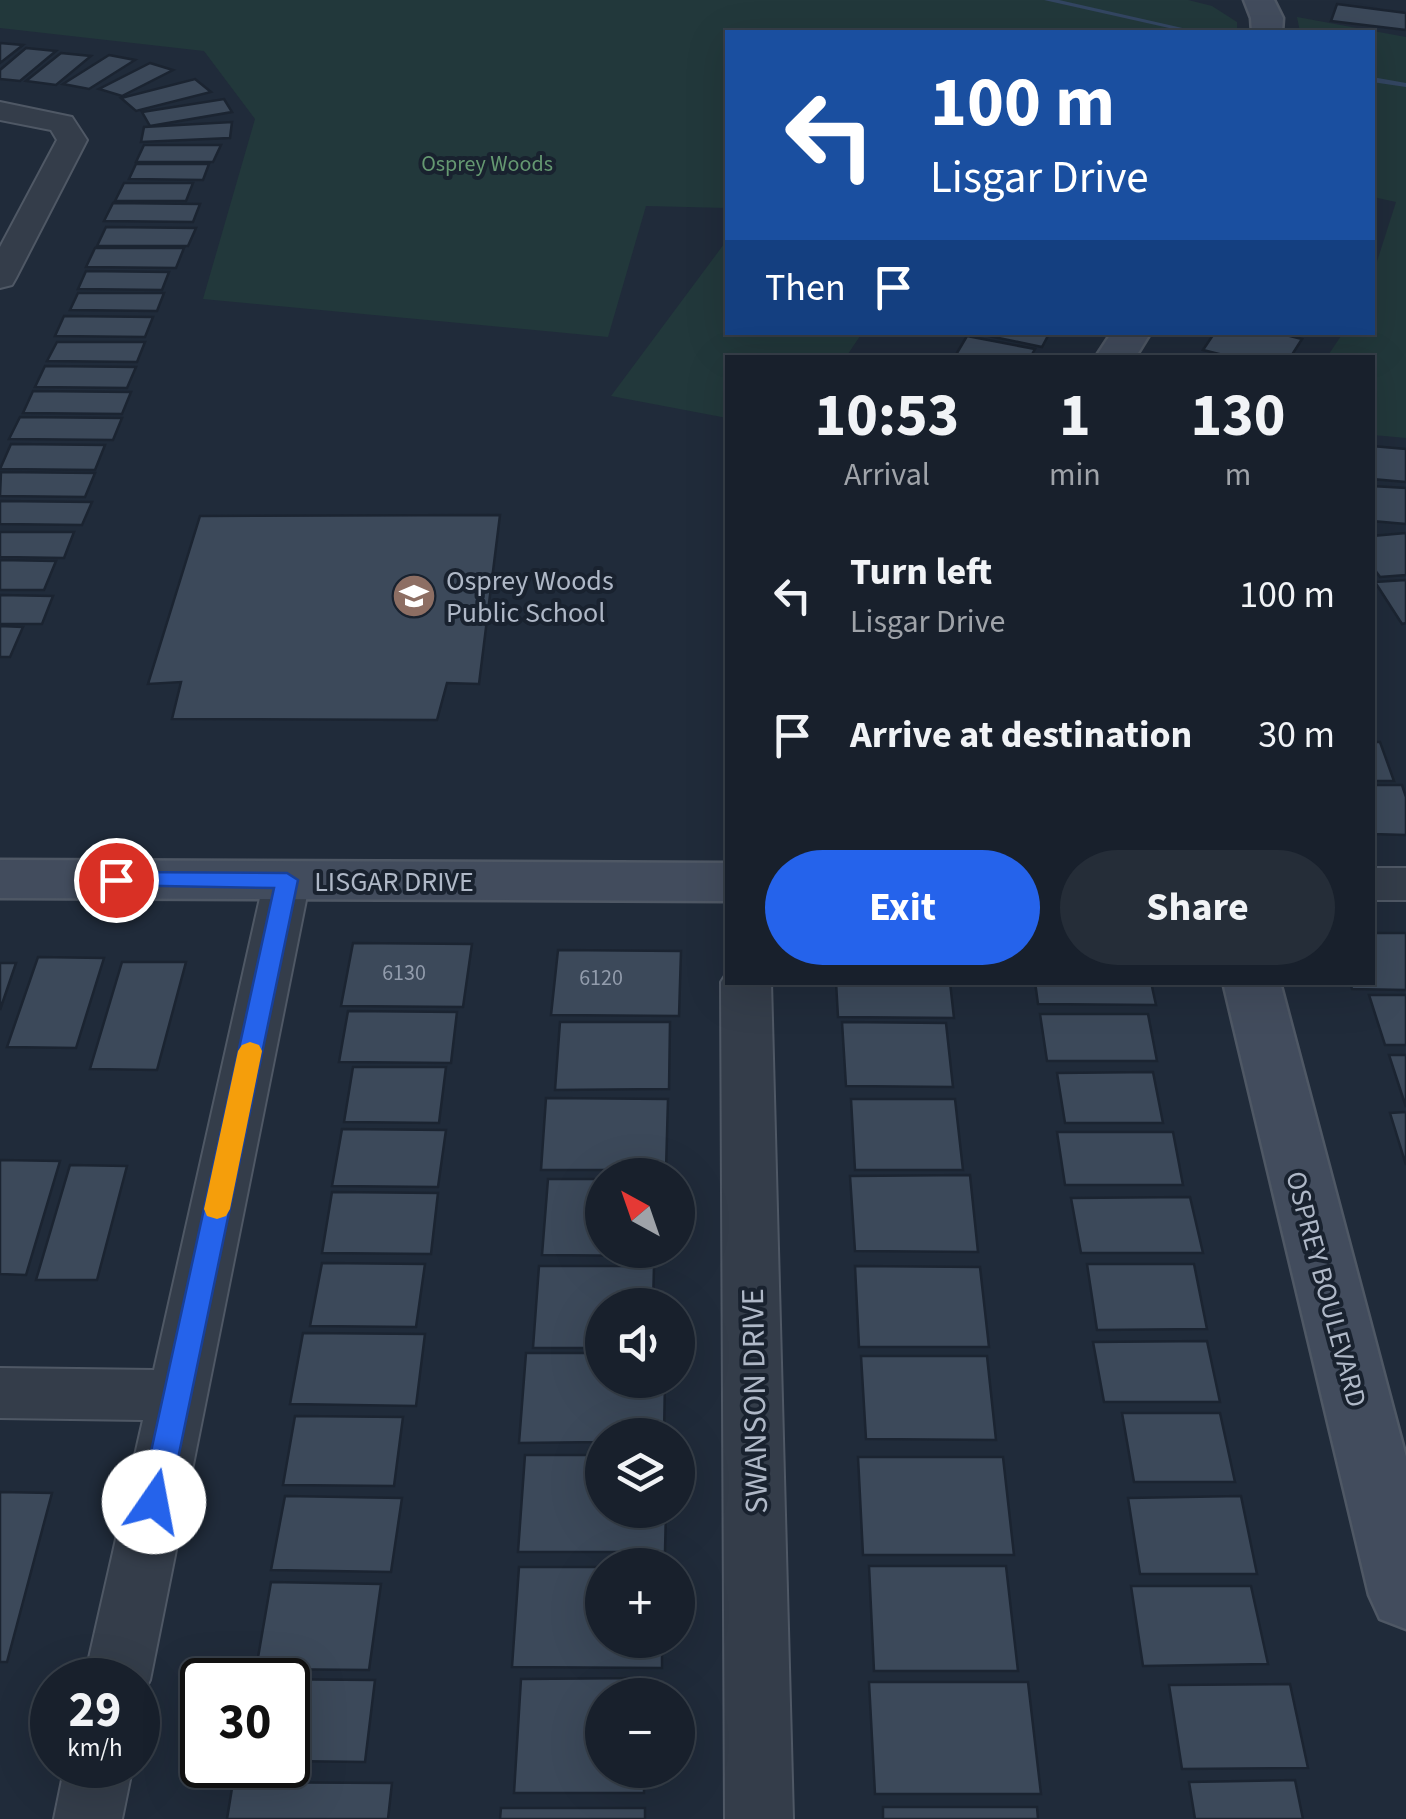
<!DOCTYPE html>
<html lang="en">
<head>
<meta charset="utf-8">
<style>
  body { margin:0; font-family:"Source Sans 3",sans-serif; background:#252d38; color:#f1f3f6; height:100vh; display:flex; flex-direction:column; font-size:38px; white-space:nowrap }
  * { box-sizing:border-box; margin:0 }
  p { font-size:32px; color:#9fa3a9 }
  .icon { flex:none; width:55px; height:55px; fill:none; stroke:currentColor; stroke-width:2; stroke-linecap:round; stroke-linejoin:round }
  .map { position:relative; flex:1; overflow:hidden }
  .details { position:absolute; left:725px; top:355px; width:650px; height:630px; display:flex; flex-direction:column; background:#18202c; border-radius:0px; box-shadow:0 10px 40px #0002,0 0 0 2px #363e48 }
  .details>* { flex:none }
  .guide { position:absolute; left:725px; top:30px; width:650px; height:305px; border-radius:0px; box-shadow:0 10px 40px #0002,0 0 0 2px #363e48; background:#1a4fa0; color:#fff; overflow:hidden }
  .needle { width:65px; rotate:320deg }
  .tools { position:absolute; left:585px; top:1158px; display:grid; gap:20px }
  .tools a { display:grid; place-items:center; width:110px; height:110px; border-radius:50%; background:#18202c; box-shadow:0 10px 40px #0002,0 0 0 2px #363e48; font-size:50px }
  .speed { position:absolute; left:30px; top:1658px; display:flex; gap:20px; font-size:50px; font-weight:700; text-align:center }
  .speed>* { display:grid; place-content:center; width:130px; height:130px; border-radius:50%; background:#18202c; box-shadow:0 10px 40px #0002,0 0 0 2px #363e48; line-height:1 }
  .speed small { font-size:25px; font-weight:400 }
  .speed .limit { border:5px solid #111; border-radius:15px; background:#fff; color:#111 }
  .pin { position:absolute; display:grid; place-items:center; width:85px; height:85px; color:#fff; margin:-42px; border:5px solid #fff; border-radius:50%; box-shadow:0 2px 10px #0007 }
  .me { position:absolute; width:110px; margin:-55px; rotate:12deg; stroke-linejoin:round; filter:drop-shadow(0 0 8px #0008) }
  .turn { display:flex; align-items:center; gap:35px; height:210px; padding:0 40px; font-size:45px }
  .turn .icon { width:130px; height:130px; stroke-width:2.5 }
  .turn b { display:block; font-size:70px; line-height:85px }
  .then { display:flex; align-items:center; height:95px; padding:0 40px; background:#0003; gap:20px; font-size:38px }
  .eta { display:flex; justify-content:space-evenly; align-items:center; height:170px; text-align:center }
  .eta b { font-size:60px; font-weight:700; line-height:70px }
  .button { display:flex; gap:20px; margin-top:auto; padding:20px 40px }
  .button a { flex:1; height:115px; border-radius:60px; background:#2563eb; color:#fff; font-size:40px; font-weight:700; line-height:115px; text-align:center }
  .button a+a { background:#252d38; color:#f1f3f6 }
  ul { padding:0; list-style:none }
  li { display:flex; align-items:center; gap:30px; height:140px; padding:0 40px }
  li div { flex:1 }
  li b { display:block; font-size:38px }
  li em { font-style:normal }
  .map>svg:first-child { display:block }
</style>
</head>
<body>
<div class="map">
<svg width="1406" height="1819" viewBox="0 0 1406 1819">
  <rect width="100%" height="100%" fill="#202b3a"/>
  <g fill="#22383b">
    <polygon points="0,0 1188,0 1212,6 1237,22 1237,32 728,32 727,208 646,206 608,337 203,299 255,119 204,51 0,28"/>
    <polygon points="1297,17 1406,37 1406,438 1373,435 1372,358 1327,357 1343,333 1372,332 1373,274 1396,202 1373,197 1372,32 1300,32"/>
    <polygon points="727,240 728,332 862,333 846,357 728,358 727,418 611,396"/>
  </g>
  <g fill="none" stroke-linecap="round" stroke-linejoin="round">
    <g fill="#334662" fill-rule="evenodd">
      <polygon points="1044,0 1059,0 1200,32 1187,32"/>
      <polygon points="1372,77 1406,83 1406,87 1372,82"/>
    </g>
  </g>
  <g fill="#3c495a" stroke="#1b2431" stroke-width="2.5">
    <polygon points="1337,4 1406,13 1406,30 1331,21"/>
    <polygon points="0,43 23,45 0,63"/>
    <polygon points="26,48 56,51 20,81 0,79 0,70"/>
    <polygon points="61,53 91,56 56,85 26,81"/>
    <polygon points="109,55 135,60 89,89 63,84"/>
    <polygon points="150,63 173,70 122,96 99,89"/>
    <polygon points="195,79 211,92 136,111 121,98"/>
    <polygon points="224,99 232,112 150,126 142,112"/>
    <polygon points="232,122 230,138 141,142 144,127"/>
    <polygon points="144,145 221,145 213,162 136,162"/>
    <polygon points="136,164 209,164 203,180 129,179"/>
    <polygon points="124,183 193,183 186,201 115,201"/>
    <polygon points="113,203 200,204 193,222 104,221"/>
    <polygon points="106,227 196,228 188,246 97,246"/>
    <polygon points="95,248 184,248 176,268 86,267"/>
    <polygon points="86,271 169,272 162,290 78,289"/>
    <polygon points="78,293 164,293 157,311 70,310"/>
    <polygon points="64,316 153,317 145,337 55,336"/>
    <polygon points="970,332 1050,332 1042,347"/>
    <polygon points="1215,332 1274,332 1302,339 1290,358 1235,358 1203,350"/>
    <polygon points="967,336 1035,349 1030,358 954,358"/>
    <polygon points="57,342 145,342 137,362 47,361"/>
    <polygon points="45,366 136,367 127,388 35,387"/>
    <polygon points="33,391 131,392 122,414 23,413"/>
    <polygon points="20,417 122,418 113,440 9,439"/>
    <polygon points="11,444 105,445 95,470 0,469"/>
    <polygon points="1372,446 1406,449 1406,482 1372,479"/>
    <polygon points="1,472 95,473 85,497 0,496"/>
    <polygon points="1372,486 1406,488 1406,524 1372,521"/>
    <polygon points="0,501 92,502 82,525 0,524"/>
    <polygon points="500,515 479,684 447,683 437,720 172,719 181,682 148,684 200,516"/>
    <polygon points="0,532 74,532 64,558 0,557"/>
    <polygon points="1406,533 1406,575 1380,577 1372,566 1372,536"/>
    <polygon points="0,560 56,561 44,590 0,590"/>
    <polygon points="1406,580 1406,623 1402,624 1375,582"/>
    <polygon points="0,595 53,596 42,624 0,624"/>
    <polygon points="0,626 23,627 10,657 0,657"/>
    <polygon points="1372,742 1380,742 1394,781 1372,781"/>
    <polygon points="1372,785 1402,785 1406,797 1406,835 1372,834"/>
    <polygon points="1372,933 1406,933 1406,990 1352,989 1350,982 1372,982"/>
    <polygon points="353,943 472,944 463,1007 341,1006"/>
    <polygon points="558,950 681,951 679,1016 551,1015"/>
    <polygon points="38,957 104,958 76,1048 7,1047"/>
    <polygon points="122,962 186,962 157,1070 90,1069"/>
    <polygon points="0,963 16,963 0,1010"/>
    <polygon points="836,982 950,982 954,1018 838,1017"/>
    <polygon points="1035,982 1151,982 1156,1005 1038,1004"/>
    <polygon points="1369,995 1406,995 1406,1045 1385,1045"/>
    <polygon points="348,1011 457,1012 451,1063 339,1062"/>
    <polygon points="1040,1014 1148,1014 1157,1061 1047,1061"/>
    <polygon points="560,1022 670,1022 669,1089 555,1090"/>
    <polygon points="842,1022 946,1023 953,1087 846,1086"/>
    <polygon points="1389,1055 1406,1055 1406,1107"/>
    <polygon points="353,1067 446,1067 439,1123 344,1122"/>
    <polygon points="1153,1072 1163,1123 1065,1123 1057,1073"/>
    <polygon points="546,1098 668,1099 666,1170 541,1170"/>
    <polygon points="851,1099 955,1099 963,1170 855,1170"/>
    <polygon points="1406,1112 1406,1165 1390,1113"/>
    <polygon points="342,1129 446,1130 438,1187 332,1186"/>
    <polygon points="1057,1132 1173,1132 1183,1185 1065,1185"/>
    <polygon points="0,1160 60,1161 26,1275 0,1274"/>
    <polygon points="70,1165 127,1166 97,1280 36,1280"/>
    <polygon points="970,1175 978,1252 855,1251 850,1176"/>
    <polygon points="548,1179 602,1179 602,1250 652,1250 652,1256 542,1255"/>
    <polygon points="332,1192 438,1193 431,1254 322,1253"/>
    <polygon points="1190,1197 1203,1253 1081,1253 1071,1198"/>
    <polygon points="322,1263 425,1264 416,1327 310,1326"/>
    <polygon points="1087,1264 1194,1264 1207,1329 1097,1330"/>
    <polygon points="539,1266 654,1266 653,1305 602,1305 602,1348 533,1348"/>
    <polygon points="855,1266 980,1267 989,1347 859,1347"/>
    <polygon points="303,1333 425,1334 416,1406 290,1404"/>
    <polygon points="1207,1341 1220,1402 1104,1402 1093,1342"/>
    <polygon points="526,1353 602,1353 602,1380 665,1380 664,1435 602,1435 602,1442 519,1443"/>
    <polygon points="861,1356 987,1356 996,1440 866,1439"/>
    <polygon points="1122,1413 1220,1413 1235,1482 1134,1482"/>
    <polygon points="295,1416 403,1417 394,1486 283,1485"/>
    <polygon points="525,1455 602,1455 602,1510 666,1510 665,1552 518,1552"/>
    <polygon points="858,1457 1003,1457 1014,1555 863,1555"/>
    <polygon points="0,1492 52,1493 7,1662 0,1662"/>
    <polygon points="285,1496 402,1498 391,1572 271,1570"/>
    <polygon points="1241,1496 1257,1574 1140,1574 1128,1498"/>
    <polygon points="869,1566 1006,1566 1018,1671 874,1671"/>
    <polygon points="519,1567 602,1567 602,1640 662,1640 662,1668 512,1667"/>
    <polygon points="271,1582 381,1584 369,1670 256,1669"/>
    <polygon points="1131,1586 1251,1586 1268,1664 1143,1666"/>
    <polygon points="647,1678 646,1695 602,1695 602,1770 644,1770 644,1793 514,1793 521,1679"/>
    <polygon points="252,1679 375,1680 365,1762 288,1761 288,1680"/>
    <polygon points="869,1682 1028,1682 1041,1794 875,1794"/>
    <polygon points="1290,1684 1308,1768 1182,1769 1169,1685"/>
    <polygon points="1295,1780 1303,1819 1195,1819 1189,1782"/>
    <polygon points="233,1782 392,1783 388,1819 227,1819"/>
    <polygon points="883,1807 1037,1807 1038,1819 883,1819"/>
    <polygon points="501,1808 645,1808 645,1819 500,1819"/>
  </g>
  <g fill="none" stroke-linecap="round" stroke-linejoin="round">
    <g stroke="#4f5865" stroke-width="4">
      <g id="street">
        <polygon points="0,102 72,117 87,140 16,278 12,285 0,288 0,247 57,140 51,130 0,120"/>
        <polygon points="287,864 304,869 310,880 150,1680 138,1703 138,1680 84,1680 143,1420 0,1418 0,1368 154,1370 264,880 270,869"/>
        <rect x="1372" y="868" width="34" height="32"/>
        <polygon points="728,971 728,982 771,982 793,1819 725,1819 721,982"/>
        <polygon points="65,1765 133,1765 122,1819 54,1819"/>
      </g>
    </g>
    <g stroke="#4f5865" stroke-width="5">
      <g id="secondary">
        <polygon points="1244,0 1274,0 1283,18 1282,32 1252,32 1251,18"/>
        <polygon points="1112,332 1151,332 1135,358 1095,358"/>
        <polygon points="0,860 728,863 728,901 0,898"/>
        <polygon points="1223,982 1280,982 1406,1457 1406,1629 1380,1619 1369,1595"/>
      </g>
    </g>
    <use href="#street" fill="#343d4a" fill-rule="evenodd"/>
    <use href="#secondary" fill="#424c5d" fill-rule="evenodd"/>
  </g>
  <polygon fill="#2563eb" stroke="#184099" stroke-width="2.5" points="116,872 287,873 298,880 169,1502 165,1511 154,1515 144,1511 140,1502 274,888 109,885 105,880 109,874"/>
  <polygon fill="#f59e0b" points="250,1042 259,1045 262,1051 230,1209 226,1216 217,1219 207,1216 204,1209 238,1051 242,1045"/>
  <defs>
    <g id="school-disc" transform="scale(2.25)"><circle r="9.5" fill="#8d6e63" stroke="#19222f"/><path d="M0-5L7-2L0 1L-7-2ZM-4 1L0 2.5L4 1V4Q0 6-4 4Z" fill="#fff"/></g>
  </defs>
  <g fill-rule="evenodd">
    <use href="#school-disc" x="414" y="596"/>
  </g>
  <g text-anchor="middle" stroke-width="8" stroke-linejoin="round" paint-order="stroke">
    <g font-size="22" fill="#659871" stroke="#19222f">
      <text x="487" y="171">Osprey Woods</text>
    </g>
    <g font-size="22" fill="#929cac">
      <text x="404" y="980">6130</text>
      <text x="601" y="985">6120</text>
    </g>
    <g font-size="28" fill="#afb8c7" stroke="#19222f" text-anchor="start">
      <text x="446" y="590">Osprey Woods<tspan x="446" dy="32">Public School</tspan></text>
    </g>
    <g font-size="28" fill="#afb8c7" stroke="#19222f">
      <text x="394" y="891">LISGAR DRIVE</text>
      <text transform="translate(1327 1289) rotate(75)" y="10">OSPREY BOULEVARD</text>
    </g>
    <g font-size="32" fill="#afb8c7" stroke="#19222f">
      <text transform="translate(754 1401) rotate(-91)" y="11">SWANSON DRIVE</text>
    </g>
  </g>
</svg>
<div class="tools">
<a><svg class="needle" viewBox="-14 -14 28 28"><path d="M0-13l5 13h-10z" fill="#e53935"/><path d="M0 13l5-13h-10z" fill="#9fa3a9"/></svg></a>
<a><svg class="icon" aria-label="sound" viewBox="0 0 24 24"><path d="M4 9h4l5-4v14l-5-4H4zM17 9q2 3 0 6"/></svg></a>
<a><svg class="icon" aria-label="layers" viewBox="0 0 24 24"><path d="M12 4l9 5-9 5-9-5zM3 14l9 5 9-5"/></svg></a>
<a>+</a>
<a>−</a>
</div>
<div class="speed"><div>29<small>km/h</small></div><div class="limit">30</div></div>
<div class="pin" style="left:116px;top:880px;background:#d93025"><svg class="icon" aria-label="arrive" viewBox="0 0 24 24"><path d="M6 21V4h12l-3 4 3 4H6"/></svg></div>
<svg class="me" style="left:154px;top:1502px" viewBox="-20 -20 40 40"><circle r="19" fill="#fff"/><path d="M0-13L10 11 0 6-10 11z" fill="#2563eb"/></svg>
<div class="guide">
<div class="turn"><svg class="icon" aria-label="left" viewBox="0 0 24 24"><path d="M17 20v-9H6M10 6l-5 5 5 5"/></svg><div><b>100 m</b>Lisgar Drive</div></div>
<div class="then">Then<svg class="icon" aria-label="arrive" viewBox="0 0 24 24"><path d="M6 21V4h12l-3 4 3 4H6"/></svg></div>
</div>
<section class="details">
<div class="eta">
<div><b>10:53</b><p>Arrival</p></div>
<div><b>1</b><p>min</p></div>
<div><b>130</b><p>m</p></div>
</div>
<ul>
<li><svg class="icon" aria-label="left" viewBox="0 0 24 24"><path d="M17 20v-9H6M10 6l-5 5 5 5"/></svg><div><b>Turn left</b><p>Lisgar Drive</p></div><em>100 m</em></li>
<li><svg class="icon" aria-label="arrive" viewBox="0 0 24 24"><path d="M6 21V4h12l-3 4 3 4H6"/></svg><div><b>Arrive at destination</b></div><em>30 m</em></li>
</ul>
<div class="button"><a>Exit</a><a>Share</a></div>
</section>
</div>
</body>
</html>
